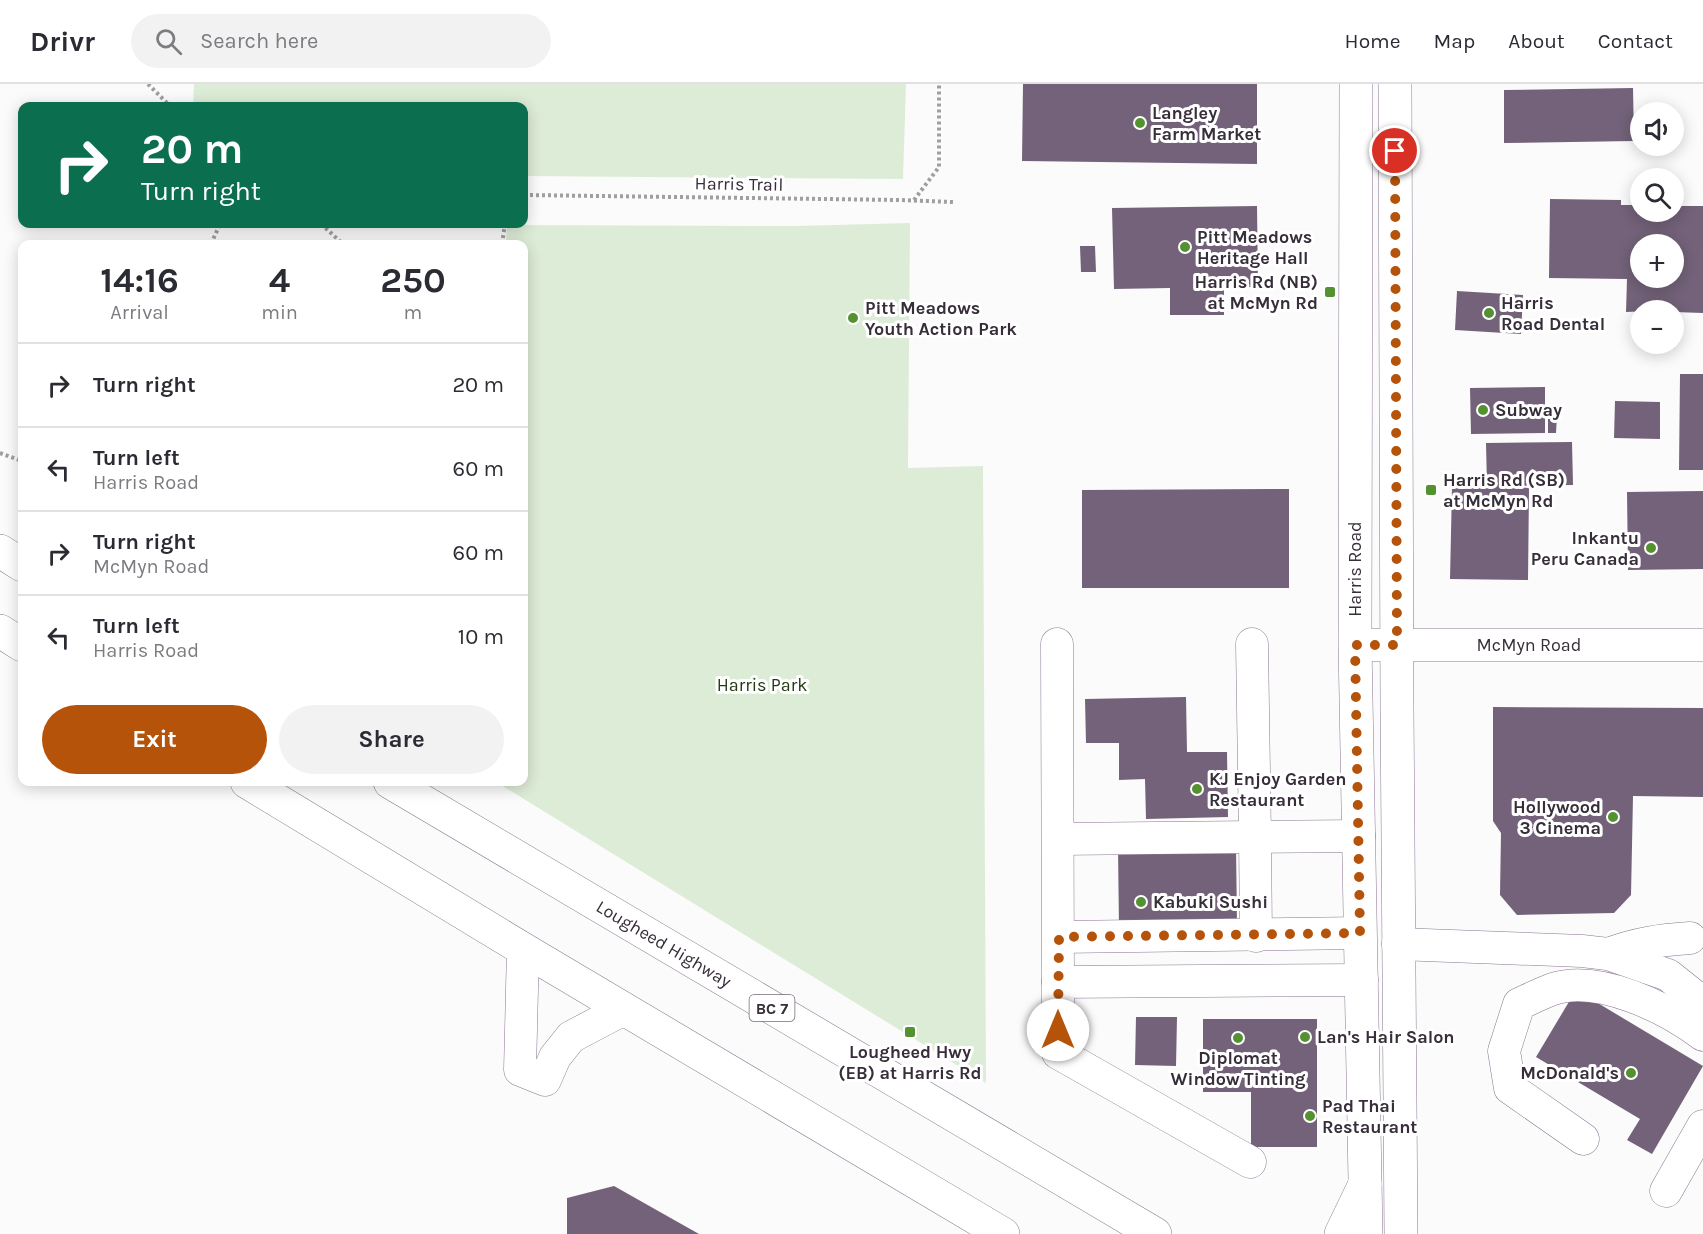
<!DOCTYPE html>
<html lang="en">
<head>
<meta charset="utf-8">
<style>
  body { margin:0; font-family:Karla,sans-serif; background:#f2f2f3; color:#2b2b33; height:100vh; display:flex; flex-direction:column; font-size:22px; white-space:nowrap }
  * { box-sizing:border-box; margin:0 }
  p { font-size:20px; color:#7c7c81 }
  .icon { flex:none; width:33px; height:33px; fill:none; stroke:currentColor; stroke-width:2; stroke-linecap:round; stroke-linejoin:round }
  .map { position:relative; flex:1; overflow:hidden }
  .details { position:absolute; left:18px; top:156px; width:510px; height:546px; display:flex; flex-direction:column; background:#fff; border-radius:12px; box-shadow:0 3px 15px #0003 }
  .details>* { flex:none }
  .banner { position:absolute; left:18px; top:18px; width:510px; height:126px; border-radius:12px; box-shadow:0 3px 15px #0003; background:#0b6e4f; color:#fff; overflow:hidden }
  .buttons { position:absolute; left:1630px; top:18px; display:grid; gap:12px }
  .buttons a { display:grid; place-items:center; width:54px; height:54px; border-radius:50%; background:#fff; box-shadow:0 3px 15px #0003; font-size:30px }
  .pin { position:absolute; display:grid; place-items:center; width:51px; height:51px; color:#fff; margin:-26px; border:3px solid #fff; border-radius:50%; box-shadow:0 2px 6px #0007 }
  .me { position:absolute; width:66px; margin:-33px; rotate:0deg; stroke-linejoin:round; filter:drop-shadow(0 0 4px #0008) }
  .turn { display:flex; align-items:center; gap:21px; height:126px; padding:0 24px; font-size:27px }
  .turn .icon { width:78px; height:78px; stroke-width:2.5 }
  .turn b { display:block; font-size:42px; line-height:51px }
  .eta { display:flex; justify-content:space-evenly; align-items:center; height:102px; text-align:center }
  .eta b { font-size:36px; font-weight:700; line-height:42px }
  .button { display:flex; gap:12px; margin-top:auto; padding:12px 24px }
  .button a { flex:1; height:69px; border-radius:36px; background:#b45309; color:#fff; font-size:24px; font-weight:700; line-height:69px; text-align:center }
  .button a+a { background:#f2f2f3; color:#2b2b33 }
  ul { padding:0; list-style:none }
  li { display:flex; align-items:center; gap:18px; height:84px; padding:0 24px; border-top:2px solid #e1e1e2 }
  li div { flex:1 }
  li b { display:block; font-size:22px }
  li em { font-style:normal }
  header { display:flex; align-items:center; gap:36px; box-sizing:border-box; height:84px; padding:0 30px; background:#fff; border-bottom:2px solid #e1e1e2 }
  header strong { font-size:28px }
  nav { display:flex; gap:33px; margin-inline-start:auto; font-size:21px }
  .search { width:420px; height:54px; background:#f2f2f3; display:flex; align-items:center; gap:15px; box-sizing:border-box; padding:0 21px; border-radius:33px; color:#7c7c81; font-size:22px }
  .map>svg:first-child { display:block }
</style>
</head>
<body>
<header>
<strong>Drivr</strong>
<div class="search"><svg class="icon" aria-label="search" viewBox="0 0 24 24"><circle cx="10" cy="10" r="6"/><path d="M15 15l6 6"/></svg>Search here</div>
<nav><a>Home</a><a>Map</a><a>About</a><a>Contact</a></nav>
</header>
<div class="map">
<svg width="1703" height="1150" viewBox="0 0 1703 1150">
  <rect width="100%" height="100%" fill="#fbfbfb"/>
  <g fill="#ddecd7">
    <polygon points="194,0 906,0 903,95 524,92 524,22 193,22"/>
    <polygon points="910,139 908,384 983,382 986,999 496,698 524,698 524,160 506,160 507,141 796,142"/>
  </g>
  <g fill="#736279" fill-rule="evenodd">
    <polygon points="1023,0 1257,0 1257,80 1022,77"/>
    <polygon points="1633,4 1634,57 1504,59 1504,6"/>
    <path d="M 1550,115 L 1621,116 L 1621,121 L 1641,121 L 1641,128 L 1674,128 L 1674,122 L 1703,122 L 1703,229 L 1674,228 L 1674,226 L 1626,228 L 1627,195 L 1549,194 ZM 1641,160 L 1674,160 L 1674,194 L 1641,194 Z"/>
    <polygon points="1257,122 1258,203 1224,203 1224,231 1170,231 1170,204 1114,205 1112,124"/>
    <polygon points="1080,162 1095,162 1096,188 1081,188"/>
    <polygon points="1457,207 1523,211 1521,250 1455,246"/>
    <polygon points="1680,290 1703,290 1703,386 1679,386"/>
    <polygon points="1545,303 1545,349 1471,350 1470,304"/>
    <polygon points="1615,317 1660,318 1660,355 1614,354"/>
    <polygon points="1548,331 1557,331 1556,349 1548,349"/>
    <polygon points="1572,358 1573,401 1496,402 1529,404 1528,496 1450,495 1452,403 1487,403 1486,359"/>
    <polygon points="1289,405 1289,504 1082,504 1082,406"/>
    <polygon points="1703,407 1703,485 1628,486 1627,408"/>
    <polygon points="1186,613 1187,668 1227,668 1228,733 1146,735 1145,695 1119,696 1119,659 1086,659 1085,615"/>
    <polygon points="1493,623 1703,624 1703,713 1633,712 1631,811 1614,829 1517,831 1500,811 1501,749 1493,737"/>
    <polygon points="1236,762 1237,842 1119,844 1118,764"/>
    <polygon points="1576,906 1703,982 1652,1070 1627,1056 1640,1035 1536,973"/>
    <polygon points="1136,933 1177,933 1176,982 1135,981"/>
    <polygon points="1203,935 1317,935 1317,1063 1251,1063 1251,1008 1203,1008"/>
    <polygon points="614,1102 699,1150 567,1150 567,1114"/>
  </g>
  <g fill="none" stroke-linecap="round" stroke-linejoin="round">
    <g stroke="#8a7692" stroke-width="33">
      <g id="minor">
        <polyline points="1057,560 1058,898"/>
        <polyline points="1252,560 1255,753 1359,752"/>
        <path id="s1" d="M 1355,561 L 1703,561"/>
        <polyline points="1058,755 1255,753 1256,852"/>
        <polyline points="1059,853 1360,849"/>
        <polyline points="1398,860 1582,867 1608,870 1668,891 1703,919"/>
        <polyline points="523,865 520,986 545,996 555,973 571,953 624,925"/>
        <path d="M 1608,870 C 1637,859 1660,856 1690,854"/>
        <path d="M 1583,1055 L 1510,1004 L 1504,967 L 1519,920 C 1530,915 1542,909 1553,905 C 1599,890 1667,924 1703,951"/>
        <polyline points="1250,1078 1058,969 1058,898 1362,896"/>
        <polyline points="1666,1107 1703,1042"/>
      </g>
    </g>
    <g stroke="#8a7692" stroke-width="34">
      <g id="major">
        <polyline points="1356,0 1355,561 1366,1150"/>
        <polyline points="1395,0 1397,623 1401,1150"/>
      </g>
    </g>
    <g stroke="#8a7692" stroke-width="34">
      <g id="highway">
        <polyline points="0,467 22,481"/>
        <polyline points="0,547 22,561"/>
        <polyline points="247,698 523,865 1003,1150"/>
        <path id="s2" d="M 390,698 L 1155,1150"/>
        <polyline points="1341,1150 1365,1100"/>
      </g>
    </g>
    <g stroke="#a19da2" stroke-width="4" stroke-dasharray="3 3" stroke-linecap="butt">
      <polyline points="148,0 170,22"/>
      <polyline points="524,111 899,116 953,118"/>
      <polyline points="914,116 939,83 939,0"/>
      <polyline points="321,140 343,160"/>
      <polyline points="211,160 220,140"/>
      <polyline points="502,160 505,140"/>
      <polyline points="0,369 22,377"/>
    </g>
    <use href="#minor" stroke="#fff" stroke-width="32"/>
    <use href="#major" stroke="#fff" stroke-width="33"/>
    <use href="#highway" stroke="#fff" stroke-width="33"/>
  </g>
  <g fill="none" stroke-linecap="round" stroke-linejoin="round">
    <polyline stroke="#b45309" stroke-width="10" stroke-dasharray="0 18" points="1058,946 1059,853 1360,849 1355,561 1397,561 1395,67"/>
  </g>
  <g fill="#549130" stroke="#fff" stroke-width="2">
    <circle cx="1140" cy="39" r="6"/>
    <circle cx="1185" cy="163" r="6"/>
    <rect x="1324" y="202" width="12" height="12" rx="3"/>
    <circle cx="1489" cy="229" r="6"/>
    <circle cx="853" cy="234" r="6"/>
    <circle cx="1483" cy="326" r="6"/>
    <rect x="1425" y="400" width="12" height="12" rx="3"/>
    <circle cx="1651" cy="464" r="6"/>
    <circle cx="1197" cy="705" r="6"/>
    <circle cx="1613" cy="733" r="6"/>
    <circle cx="1141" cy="818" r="6"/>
    <rect x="904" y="942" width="12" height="12" rx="3"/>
    <circle cx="1305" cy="953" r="6"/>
    <circle cx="1238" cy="954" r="6"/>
    <circle cx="1631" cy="989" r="6"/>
    <circle cx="1310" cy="1032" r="6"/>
  </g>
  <g text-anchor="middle" stroke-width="6" stroke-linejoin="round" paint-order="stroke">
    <rect fill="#fff" stroke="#736d75" stroke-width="1.5" x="749.5" y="911" width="45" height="26" rx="4.5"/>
    <g font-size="16" font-weight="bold" fill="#372e3a">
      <text x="772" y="930">BC 7</text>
    </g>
    <g font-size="18" font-weight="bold" fill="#372e3a" stroke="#fff" text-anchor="start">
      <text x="1152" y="35">Langley<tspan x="1152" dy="21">Farm Market</tspan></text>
      <text x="1197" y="159">Pitt Meadows<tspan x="1197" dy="21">Heritage Hall</tspan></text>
      <text x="1318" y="204" text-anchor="end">Harris Rd (NB)<tspan x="1318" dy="21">at McMyn Rd</tspan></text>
      <text x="1501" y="225">Harris<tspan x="1501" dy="21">Road Dental</tspan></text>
      <text x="865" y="230">Pitt Meadows<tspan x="865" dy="21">Youth Action Park</tspan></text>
      <text x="1495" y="332">Subway</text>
      <text x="1443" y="402">Harris Rd (SB)<tspan x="1443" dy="21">at McMyn Rd</tspan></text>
      <text x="1639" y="460" text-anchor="end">Inkantu<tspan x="1639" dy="21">Peru Canada</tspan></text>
      <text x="1209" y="701">KJ Enjoy Garden<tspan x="1209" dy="21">Restaurant</tspan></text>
      <text x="1601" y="729" text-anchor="end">Hollywood<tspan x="1601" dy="21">3 Cinema</tspan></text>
      <text x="1153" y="824">Kabuki Sushi</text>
      <text x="1317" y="959">Lan's Hair Salon</text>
      <text x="910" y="974" text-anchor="middle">Lougheed Hwy<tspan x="910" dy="21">(EB) at Harris Rd</tspan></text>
      <text x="1238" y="980" text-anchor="middle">Diplomat<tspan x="1238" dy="21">Window Tinting</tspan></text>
      <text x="1619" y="995" text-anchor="end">McDonald's</text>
      <text x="1322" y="1028">Pad Thai<tspan x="1322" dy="21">Restaurant</tspan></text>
    </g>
    <g font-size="18" fill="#372e3a" stroke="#fff">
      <text transform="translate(739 100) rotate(1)" y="6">Harris Trail</text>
      <text transform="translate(1355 485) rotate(-90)" y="6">Harris Road</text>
      <text dy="6" stroke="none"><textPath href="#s1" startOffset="174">McMyn Road</textPath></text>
      <text dy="6" stroke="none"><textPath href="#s2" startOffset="318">Lougheed Highway</textPath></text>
    </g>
    <g font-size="18" fill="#223b14" stroke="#fff">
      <text x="762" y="607">Harris Park</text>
    </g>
  </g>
</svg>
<div class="buttons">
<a><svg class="icon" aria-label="sound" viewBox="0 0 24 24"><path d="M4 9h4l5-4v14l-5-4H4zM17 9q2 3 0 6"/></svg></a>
<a><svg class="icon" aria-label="search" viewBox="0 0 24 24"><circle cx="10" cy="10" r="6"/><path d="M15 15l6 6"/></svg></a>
<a>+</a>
<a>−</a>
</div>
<div class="pin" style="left:1395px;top:67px;background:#d93025"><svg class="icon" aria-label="arrive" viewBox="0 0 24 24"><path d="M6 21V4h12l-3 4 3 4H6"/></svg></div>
<svg class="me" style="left:1058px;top:946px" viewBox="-20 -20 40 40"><circle r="19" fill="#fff"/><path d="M0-13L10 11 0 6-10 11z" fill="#b45309"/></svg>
<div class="banner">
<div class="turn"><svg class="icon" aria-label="right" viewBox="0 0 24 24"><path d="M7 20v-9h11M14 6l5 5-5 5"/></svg><div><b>20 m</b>Turn right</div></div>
</div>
<section class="details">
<div class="eta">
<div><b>14:16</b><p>Arrival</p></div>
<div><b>4</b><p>min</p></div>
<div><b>250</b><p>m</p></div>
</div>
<ul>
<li><svg class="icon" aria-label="right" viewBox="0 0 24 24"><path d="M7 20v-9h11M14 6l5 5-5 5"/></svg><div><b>Turn right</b></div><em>20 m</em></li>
<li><svg class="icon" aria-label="left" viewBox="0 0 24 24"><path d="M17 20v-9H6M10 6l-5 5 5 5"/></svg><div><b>Turn left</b><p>Harris Road</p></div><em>60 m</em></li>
<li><svg class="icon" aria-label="right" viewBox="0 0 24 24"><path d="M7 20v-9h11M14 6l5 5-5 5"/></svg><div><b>Turn right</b><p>McMyn Road</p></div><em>60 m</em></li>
<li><svg class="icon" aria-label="left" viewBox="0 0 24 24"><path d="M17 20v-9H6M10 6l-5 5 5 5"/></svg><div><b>Turn left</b><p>Harris Road</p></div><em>10 m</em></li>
</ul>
<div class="button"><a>Exit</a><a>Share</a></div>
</section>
</div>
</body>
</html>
